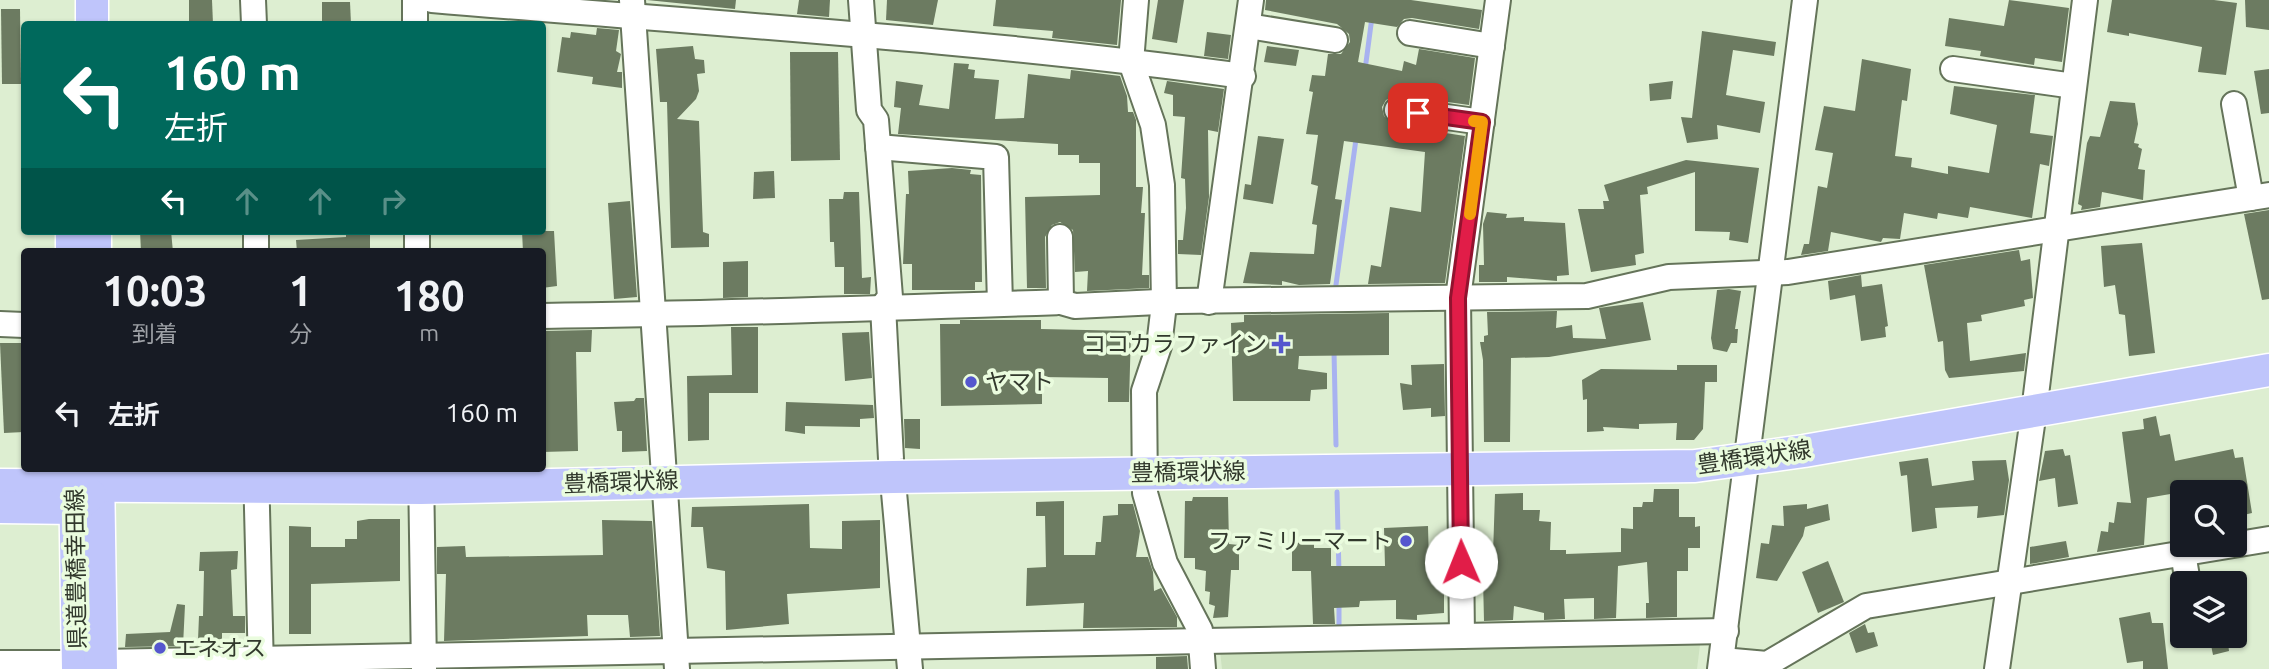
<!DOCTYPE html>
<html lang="ja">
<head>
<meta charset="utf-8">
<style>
  body { margin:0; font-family:Ubuntu,"Noto Sans JP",sans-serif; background:#242831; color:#f1f3f6; height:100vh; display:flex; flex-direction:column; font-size:26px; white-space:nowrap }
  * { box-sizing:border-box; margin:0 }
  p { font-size:23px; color:#9ea1a6 }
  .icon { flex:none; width:38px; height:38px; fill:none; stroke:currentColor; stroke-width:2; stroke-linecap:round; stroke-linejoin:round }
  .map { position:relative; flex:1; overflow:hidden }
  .panel { position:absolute; left:21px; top:248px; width:525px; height:224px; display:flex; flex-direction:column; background:#171b24; border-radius:7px; box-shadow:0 2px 5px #0004 }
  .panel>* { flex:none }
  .guide { position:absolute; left:21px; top:21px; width:525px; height:214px; border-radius:7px; box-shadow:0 2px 5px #0004; background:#00695c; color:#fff; overflow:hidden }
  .tools { position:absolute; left:2170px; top:480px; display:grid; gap:14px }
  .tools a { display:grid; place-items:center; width:77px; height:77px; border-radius:7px; background:#171b24; box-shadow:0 2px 5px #0004; font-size:35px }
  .pin { position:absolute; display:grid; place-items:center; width:60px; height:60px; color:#fff; margin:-30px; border-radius:14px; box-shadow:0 4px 10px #0006 }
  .me { position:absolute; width:77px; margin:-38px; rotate:359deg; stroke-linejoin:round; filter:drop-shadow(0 0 5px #0008) }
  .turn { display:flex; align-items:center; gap:24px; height:147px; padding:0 28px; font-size:32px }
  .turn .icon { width:91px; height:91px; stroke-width:2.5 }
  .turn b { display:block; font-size:49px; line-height:60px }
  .lanes { display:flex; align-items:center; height:66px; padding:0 28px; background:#0003; justify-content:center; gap:35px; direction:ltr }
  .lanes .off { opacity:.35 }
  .eta { display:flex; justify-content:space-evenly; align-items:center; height:119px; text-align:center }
  .eta b { font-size:42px; font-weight:700; line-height:49px }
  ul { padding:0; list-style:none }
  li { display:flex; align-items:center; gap:21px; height:91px; padding:0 28px }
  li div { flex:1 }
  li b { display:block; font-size:26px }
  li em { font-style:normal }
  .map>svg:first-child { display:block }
</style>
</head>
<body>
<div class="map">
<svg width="2269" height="669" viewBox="0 0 2269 669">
  <rect width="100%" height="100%" fill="#ddeed1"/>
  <polygon fill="#cde2bf" points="1697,639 1700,645 1697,669 1222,669 1220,651"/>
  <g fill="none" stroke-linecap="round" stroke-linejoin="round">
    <g stroke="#a8b2f0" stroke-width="5">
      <polyline points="1365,70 1372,17"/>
      <polyline points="1335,292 1356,139"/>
      <polyline points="1334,351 1336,445"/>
      <polyline points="1337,492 1339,573"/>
      <polyline points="1339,601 1339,629 1343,629"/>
    </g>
  </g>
  <g fill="#6c7b61">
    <polygon points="189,0 212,0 213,24 189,24"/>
    <polygon points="647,0 736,0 735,9"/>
    <polygon points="799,0 830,0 829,17 797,14"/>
    <polygon points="887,0 938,0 933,25 886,20"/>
    <polygon points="996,0 1121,0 1117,45 1052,38 1053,31 993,26"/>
    <polygon points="1158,0 1184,0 1177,43 1152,39"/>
    <polygon points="1266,0 1411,0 1482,10 1479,29 1412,18 1404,19 1397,27 1365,22 1358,62 1402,71 1404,61 1416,65 1419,49 1475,58 1469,105 1398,95 1386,100 1382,107 1384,116 1394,125 1465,136 1445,283 1368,284 1371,265 1381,267 1390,207 1421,212 1425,152 1344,141 1335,199 1342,200 1330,284 1299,285 1282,281 1282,285 1243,283 1250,252 1314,254 1317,225 1312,224 1318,186 1311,184 1318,135 1306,134 1313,92 1309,91 1312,75 1325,76 1328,54 1341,54 1350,42 1349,34 1337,24 1265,10"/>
    <polygon points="2009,0 2069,8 2062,62 2035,58 2034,65 1980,56 1981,51 1945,46 1949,18 2004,26"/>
    <polygon points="2112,0 2214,0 2237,3 2226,75 2198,72 2202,47 2129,33 2129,36 2107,32"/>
    <polygon points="2245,0 2269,0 2269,30 2246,27"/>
    <polygon points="322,2 350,2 351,24 322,24"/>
    <polygon points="1,9 20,9 21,84 2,84"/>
    <polygon points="597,28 619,30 616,51 621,54 617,72 622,72 622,88 592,84 593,77 557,72 562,37 570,38 571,32 596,35"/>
    <polygon points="1702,31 1776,42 1774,56 1733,50 1726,95 1765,102 1760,133 1717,125 1718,139 1687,143 1681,117 1692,118"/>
    <polygon points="1207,32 1231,35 1228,59 1204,56"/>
    <polygon points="693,46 695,59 704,60 705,73 697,74 699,91 696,99 677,119 699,121 703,232 709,234 709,247 671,248 667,102 660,102 656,49"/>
    <polygon points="1267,46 1299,50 1296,66 1264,62"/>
    <polygon points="790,52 838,52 840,160 791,161"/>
    <polygon points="1862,59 1911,69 1907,101 1902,100 1895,156 1912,158 1911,167 1948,174 1948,166 1989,173 1997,125 1950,114 1954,86 2035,95 2030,133 2053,136 2049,166 2040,164 2032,218 1970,207 1968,218 1938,213 1937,219 1904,213 1900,239 1883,238 1881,242 1831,232 1828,251 1801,255 1804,244 1809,244 1818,186 1827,188 1833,153 1815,150 1824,106 1855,111"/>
    <polygon points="954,63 969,64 968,69 975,70 974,78 999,80 995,119 1024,118 1028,74 1070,79 1071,70 1120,76 1127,96 1128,112 1133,112 1136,120 1136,187 1143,187 1141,213 1145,213 1142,275 1149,275 1149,288 1087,291 1088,271 1075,272 1073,230 1060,222 1052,225 1045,237 1046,288 1027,288 1025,197 1100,195 1100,163 1079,163 1079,155 1058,155 1058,144 898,134 901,108 894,107 896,81 923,85 919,105 949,109"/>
    <polygon points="2269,69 2269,113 2261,114 2254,71"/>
    <polygon points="1167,81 1224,89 1218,132 1208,130 1209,197 1201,255 1178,254 1178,240 1183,240 1186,208 1185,179 1181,178 1185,117 1173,116 1173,95 1164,93"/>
    <polygon points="1673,81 1671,99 1650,101 1649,84"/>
    <polygon points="2110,101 2135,103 2138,124 2134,143 2139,144 2138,147 2142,149 2138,169 2145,170 2143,200 2102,192 2100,207 2081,210 2082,206 2078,204 2087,143 2090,136 2100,137"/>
    <polygon points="1258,136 1284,139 1273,204 1243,199 1245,184 1251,185"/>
    <polygon points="1686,160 1759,168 1748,243 1729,240 1730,232 1695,231 1695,172 1647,187 1648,194 1640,195 1644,253 1635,255 1636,265 1591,272 1578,209 1604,209 1603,201 1609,201 1604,185"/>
    <polygon points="952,168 971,170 970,174 981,175 982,282 975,282 975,290 912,290 912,264 903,264 906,194 909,194 908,171"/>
    <polygon points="774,171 775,198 753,199 754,172"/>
    <polygon points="844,192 859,192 862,278 871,277 870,294 844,294 844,267 835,267 834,242 830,242 829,199 843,199"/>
    <polygon points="630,201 637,297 614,299 608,203"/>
    <polygon points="2269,210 2269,299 2262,300 2244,214"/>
    <polygon points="1487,212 1507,214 1506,218 1524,217 1524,221 1565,223 1569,275 1557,276 1557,281 1507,277 1507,282 1479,282 1479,265 1484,265 1483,224"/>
    <polygon points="140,231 171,231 173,252 141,252"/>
    <polygon points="346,231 370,231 370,252 297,252 296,240 346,237"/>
    <polygon points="522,231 554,231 557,286 542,288 542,252 523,252"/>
    <polygon points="2142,243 2155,353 2129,356 2125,315 2119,314 2115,285 2104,287 2101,246"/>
    <polygon points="2019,250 2021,261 2030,259 2033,298 2024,300 2025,306 1981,315 1982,321 1967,323 1970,361 2026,353 2024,371 1949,378 1945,370 1943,341 1938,342 1924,265"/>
    <polygon points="748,261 748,297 723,298 723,262"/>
    <polygon points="1861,275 1862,287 1882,284 1888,326 1885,327 1886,337 1861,341 1855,295 1830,300 1828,281"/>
    <polygon points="1729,289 1741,291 1735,329 1738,329 1737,343 1731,343 1727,352 1713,349 1711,338 1717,290"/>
    <polygon points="1643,302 1651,340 1549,357 1511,358 1510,442 1484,442 1483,360 1480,342 1484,342 1484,336 1488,335 1487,312 1557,311 1556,328 1572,325 1573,338 1606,339 1599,308"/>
    <polygon points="1389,313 1389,355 1299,356 1298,369 1327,373 1327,389 1311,390 1310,401 1233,401 1231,323 1244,322 1244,315"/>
    <polygon points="960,320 1041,320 1041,329 1131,331 1129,402 1108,402 1108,378 1042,377 1042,404 941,406 940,324 960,324"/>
    <polygon points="731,327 758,327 758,393 709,393 709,440 688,441 687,376 732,375"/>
    <polygon points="592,330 591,352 576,352 578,451 542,452 542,331"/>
    <polygon points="869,332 872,378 845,381 842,333"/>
    <polygon points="0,343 24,343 24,432 4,433"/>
    <polygon points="1444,364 1445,416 1431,417 1431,408 1403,410 1400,383 1412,385 1411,365"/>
    <polygon points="1677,365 1717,365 1717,382 1705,382 1703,429 1694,440 1676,440 1677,423 1639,424 1639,429 1603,427 1604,431 1587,432 1587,399 1583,400 1582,380 1601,369 1677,370"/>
    <polygon points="636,398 644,398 647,451 622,452 622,431 617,431 614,402 634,401"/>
    <polygon points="786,402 873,405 874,418 860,419 860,427 805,426 805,434 785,431"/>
    <polygon points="2156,416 2160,436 2170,434 2175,461 2233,449 2235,458 2243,457 2252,513 2235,517 2235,492 2182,492 2147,498 2144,545 2097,552 2101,531 2108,532 2109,522 2114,523 2117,502 2131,503 2122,432 2144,429 2143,419"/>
    <polygon points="904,419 920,419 920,449 905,448"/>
    <polygon points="2063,449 2065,456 2070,455 2078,504 2058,507 2055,478 2039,481 2045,451"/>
    <polygon points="1928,458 1932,486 1974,480 1972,461 2006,460 2009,480 2004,515 1977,518 1978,506 1935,508 1937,528 1912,532 1907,475 1901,476 1899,462"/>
    <polygon points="1654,489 1679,489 1679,517 1695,517 1695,527 1700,526 1700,548 1688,548 1688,571 1677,571 1677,617 1646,618 1646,603 1649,603 1647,562 1618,566 1616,618 1594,619 1594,598 1564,599 1565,619 1544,620 1544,613 1514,606 1513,620 1484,621 1483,579 1484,568 1488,567 1488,554 1493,554 1495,494 1523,493 1523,510 1540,510 1539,521 1551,522 1550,550 1566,550 1566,554 1621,552 1621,528 1633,529 1633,507 1642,507 1643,502 1653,502"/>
    <polygon points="1193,497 1228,497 1229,544 1239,545 1239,570 1231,570 1228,617 1213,618 1215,606 1209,604 1210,592 1205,591 1206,571 1195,569 1195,558 1184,558 1185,501 1192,501"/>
    <polygon points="1064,501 1064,555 1095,555 1096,542 1101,542 1103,516 1118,515 1118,504 1133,504 1140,531 1136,557 1148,557 1153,572 1154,591 1161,588 1177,617 1177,627 1083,628 1084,603 1026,606 1027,568 1046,567 1045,516 1036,516 1036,502"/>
    <polygon points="809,504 810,548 842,549 842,521 880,520 880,588 787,594 789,624 726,630 725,571 707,568 703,527 691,527 692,507"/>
    <polygon points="1807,504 1807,509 1828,504 1830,520 1805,527 1803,536 1777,581 1756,578 1761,543 1769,544 1772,525 1784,526 1783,506"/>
    <polygon points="369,519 400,519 400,581 311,584 311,634 289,634 289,526 311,527 311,547 345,547 345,539 357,539 357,521"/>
    <polygon points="602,520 652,521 660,636 630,637 628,615 587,615 588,636 444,641 446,574 437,574 437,547 465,546 466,557 603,555"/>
    <polygon points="1428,526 1429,564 1442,564 1444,571 1444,613 1417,615 1417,620 1396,619 1396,600 1360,601 1359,607 1334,608 1335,624 1313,624 1311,571 1292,571 1292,543 1314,542 1314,548 1331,548 1331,566 1385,566 1384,528"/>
    <polygon points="2066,541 2069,557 2030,564 2030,547"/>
    <polygon points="238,551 237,569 231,570 233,616 245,616 245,633 222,633 222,639 198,640 199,616 203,616 204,571 199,571 200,552"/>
    <polygon points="1828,561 1844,602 1818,613 1802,572"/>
    <polygon points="177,604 185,605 183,646 125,647 126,634 170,632"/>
    <polygon points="2150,612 2152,623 2163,623 2168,669 2143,669 2143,661 2127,663 2119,618"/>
    <polygon points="1865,624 1868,633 1874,632 1878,646 1856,653 1849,633"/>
    <polygon points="2209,635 2227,635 2229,651 2213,655"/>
    <polygon points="1187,656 1188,669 1156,669 1156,657"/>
  </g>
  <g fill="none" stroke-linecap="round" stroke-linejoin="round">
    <g stroke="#65745a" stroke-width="28">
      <g id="minor">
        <polyline points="253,0 254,24"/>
        <polyline points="415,0 415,24"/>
        <path d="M 432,0 C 702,23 974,39 1243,76"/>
        <polyline points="632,0 677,669"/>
        <polyline points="861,0 869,110 876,120 890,297 883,306 891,459 910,669"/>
        <polyline points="1136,0 1131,62 1153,125 1162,185 1164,304 1159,346 1144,391 1145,493 1165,563 1200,630 1203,669"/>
        <polyline points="1248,26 1335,40"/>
        <polyline points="1410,33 1492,46"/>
        <polyline points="1953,69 2074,86"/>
        <polyline points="2234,104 2251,198"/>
        <polyline points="1397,110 1482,122"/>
        <polyline points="878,147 996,157 1000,304"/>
        <polyline points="256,231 256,252"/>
        <polyline points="417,231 417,252"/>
        <polyline points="1060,237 1061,302"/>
        <polyline points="1209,302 1251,0"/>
        <path d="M 542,316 C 716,314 888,308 1061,302 L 1075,306 L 1179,301 L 1587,296 L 1669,277 L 1788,272 L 2269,195"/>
        <polyline points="0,324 24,325"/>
        <polyline points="256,469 261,669"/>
        <polyline points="421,469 424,669"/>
        <polyline points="2183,553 2188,583"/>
        <polyline points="1462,636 1458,298 1498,0"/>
        <polyline points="1722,660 1767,664 1866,606 2269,539"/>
        <polyline points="101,662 1726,631"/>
        <polyline points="0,663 78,663"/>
        <polyline points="1720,669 1805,0"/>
        <polyline points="1997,669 2034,411 2085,0"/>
      </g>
    </g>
    <g stroke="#fff" stroke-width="35">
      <g id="major">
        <polyline points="92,0 92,24"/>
        <polyline points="72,231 72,252"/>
        <polyline points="95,231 95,252"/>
        <polyline points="75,469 78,669"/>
        <polyline points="98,469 101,669"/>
        <polyline points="0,485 421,488 893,477 1695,466 1804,451 2269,370"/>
        <polyline points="0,507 75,508 90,495"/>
      </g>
    </g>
    <use href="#minor" stroke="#fff" stroke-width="24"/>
    <use href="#major" stroke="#bfc5fb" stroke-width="32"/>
  </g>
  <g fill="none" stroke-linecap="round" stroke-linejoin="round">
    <g stroke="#92132f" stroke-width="18">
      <polyline id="route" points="1418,113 1482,122 1458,298 1461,562"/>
    </g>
    <use href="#route" stroke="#e11d48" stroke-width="12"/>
    <polyline stroke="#f59e0b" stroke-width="12" points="1470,214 1482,122 1474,121"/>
  </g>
  <g fill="#5557ce" stroke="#eafcde" stroke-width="2.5">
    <path d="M1277.5 333.5h7v7h7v7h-7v7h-7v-7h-7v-7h7z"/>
    <circle cx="971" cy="382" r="7"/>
    <circle cx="1406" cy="541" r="7"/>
    <circle cx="160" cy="648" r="7"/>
  </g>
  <g text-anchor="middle" stroke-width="7" stroke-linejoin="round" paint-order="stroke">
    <g font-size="23" fill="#31382c" stroke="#eafcde" text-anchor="end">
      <text x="1267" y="352">ココカラファイン</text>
      <text x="985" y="390" text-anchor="start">ヤマト</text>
      <text x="1392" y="549">ファミリーマート</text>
      <text x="174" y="656" text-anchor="start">エネオス</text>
    </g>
    <g font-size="23" fill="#31382c" stroke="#eafcde">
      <text transform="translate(1754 457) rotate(-8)" y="8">豊橋環状線</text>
      <text transform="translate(1188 472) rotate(-1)" y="8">豊橋環状線</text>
      <text transform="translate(621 482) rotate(-2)" y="8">豊橋環状線</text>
      <text transform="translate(76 569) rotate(-91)" y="8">県道豊橋幸田線</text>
    </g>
  </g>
</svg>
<div class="tools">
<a><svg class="icon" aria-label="search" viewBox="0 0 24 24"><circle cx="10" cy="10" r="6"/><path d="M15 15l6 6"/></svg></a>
<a><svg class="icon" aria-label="layers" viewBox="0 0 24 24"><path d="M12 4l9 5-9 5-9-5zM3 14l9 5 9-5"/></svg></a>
</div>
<div class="pin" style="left:1418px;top:113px;background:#d93025"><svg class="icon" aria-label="arrive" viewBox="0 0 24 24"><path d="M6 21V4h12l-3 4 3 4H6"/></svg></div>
<svg class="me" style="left:1461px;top:562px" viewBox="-20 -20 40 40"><circle r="19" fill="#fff"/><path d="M0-13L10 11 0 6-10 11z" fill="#e11d48"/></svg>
<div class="guide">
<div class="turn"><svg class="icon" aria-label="left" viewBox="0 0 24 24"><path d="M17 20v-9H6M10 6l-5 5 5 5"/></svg><div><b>160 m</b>左折</div></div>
<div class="lanes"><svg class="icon" aria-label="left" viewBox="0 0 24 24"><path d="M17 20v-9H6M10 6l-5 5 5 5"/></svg><svg class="icon off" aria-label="ahead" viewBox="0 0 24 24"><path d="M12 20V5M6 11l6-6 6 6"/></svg><svg class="icon off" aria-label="ahead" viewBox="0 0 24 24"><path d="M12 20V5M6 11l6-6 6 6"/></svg><svg class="icon off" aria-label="right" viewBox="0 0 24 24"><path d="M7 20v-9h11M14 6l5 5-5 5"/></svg></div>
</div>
<section class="panel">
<div class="eta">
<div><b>10:03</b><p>到着</p></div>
<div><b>1</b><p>分</p></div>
<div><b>180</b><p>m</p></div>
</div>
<ul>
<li><svg class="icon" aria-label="left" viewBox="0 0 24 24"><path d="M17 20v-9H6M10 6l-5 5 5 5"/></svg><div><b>左折</b></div><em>160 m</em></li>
</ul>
</section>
</div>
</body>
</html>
